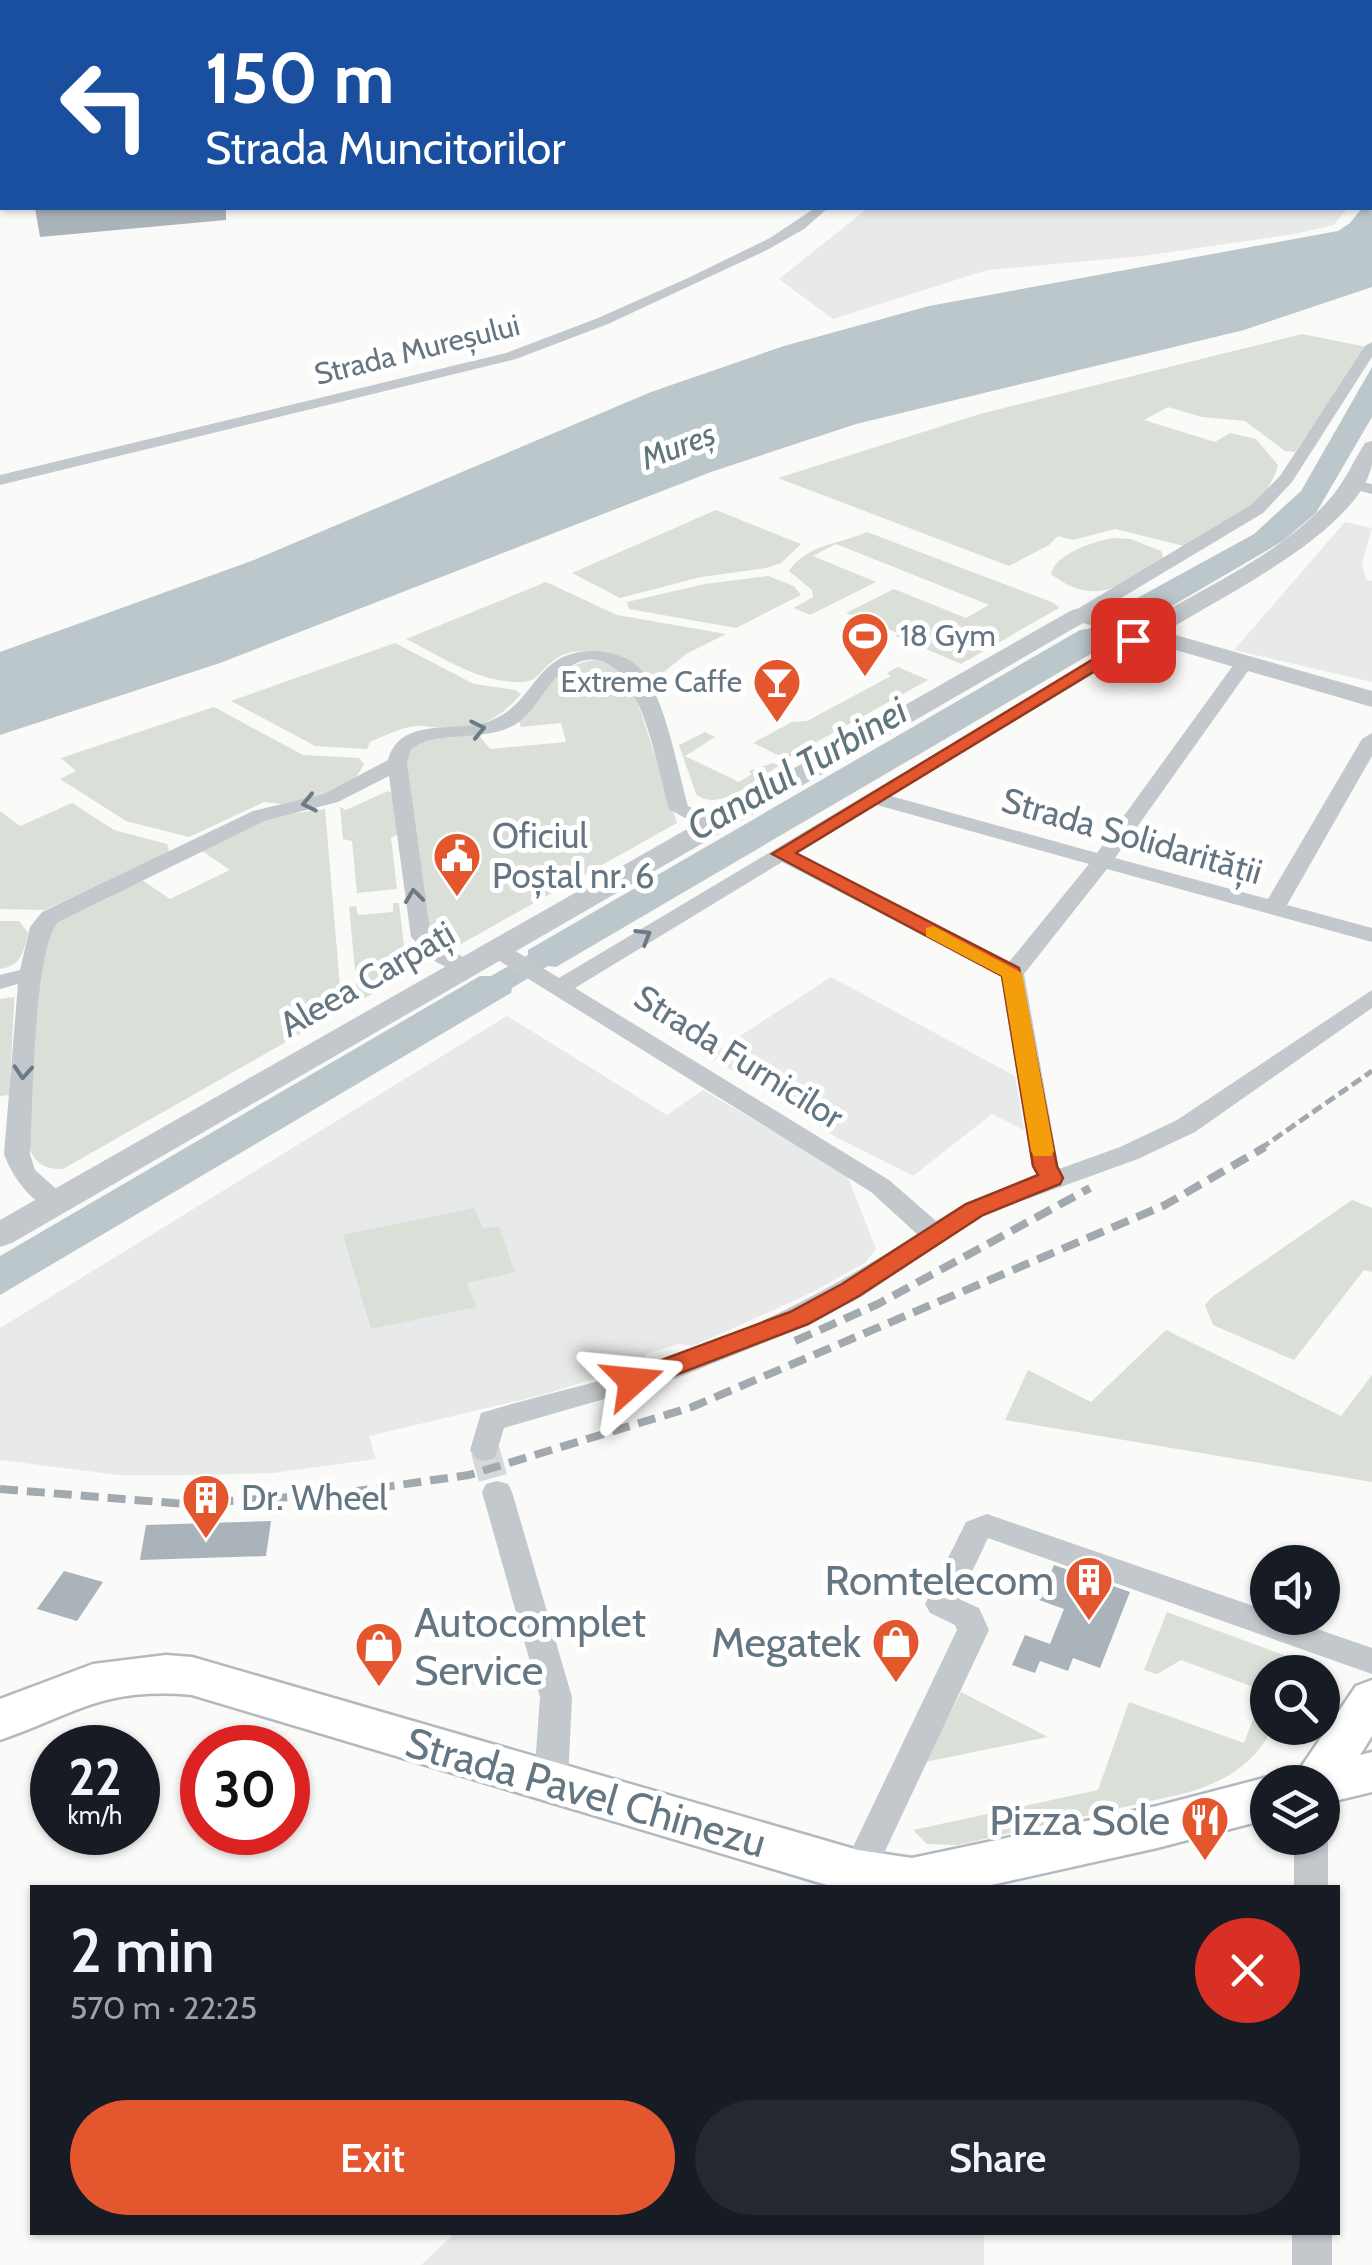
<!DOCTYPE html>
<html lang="en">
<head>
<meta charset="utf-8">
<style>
  body { margin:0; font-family:Cabin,sans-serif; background:#242831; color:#f1f3f6; height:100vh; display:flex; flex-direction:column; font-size:38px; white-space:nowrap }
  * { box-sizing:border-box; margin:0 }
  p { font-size:32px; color:#9ea1a6 }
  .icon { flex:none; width:55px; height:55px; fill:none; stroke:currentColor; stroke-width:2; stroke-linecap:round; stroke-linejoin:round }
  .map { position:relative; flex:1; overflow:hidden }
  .sheet { position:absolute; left:30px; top:1885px; width:1310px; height:350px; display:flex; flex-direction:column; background:#171b24; border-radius:0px; box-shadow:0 2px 8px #0004 }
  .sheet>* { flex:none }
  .top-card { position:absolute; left:0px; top:0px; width:1372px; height:210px; box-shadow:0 2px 8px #0004; background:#1a4fa0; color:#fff; overflow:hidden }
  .fabs { position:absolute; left:1250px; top:1545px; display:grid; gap:20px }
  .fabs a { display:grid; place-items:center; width:90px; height:90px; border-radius:50%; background:#171b24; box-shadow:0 2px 8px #0004; font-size:50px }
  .speed { position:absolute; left:30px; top:1725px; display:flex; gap:20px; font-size:50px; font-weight:700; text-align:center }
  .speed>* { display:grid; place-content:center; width:130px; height:130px; border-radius:50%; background:#171b24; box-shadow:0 2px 8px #0004; line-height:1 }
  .speed small { font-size:25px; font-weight:400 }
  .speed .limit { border:15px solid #d22; background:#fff; color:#111 }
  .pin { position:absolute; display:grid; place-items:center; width:85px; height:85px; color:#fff; margin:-42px; border-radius:20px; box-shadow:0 5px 15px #0006 }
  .me { position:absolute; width:110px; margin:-55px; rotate:72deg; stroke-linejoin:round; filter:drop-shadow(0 0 8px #0008) }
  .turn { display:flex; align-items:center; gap:35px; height:210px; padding:0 40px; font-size:45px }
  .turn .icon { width:130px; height:130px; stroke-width:2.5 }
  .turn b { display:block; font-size:70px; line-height:85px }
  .round { display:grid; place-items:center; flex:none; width:105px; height:105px; border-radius:52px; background:#242831 }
  .headline { display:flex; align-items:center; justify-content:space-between; height:170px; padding:0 40px }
  h1 { font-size:60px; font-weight:600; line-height:75px }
  .cta { display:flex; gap:20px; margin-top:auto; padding:20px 40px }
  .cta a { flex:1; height:115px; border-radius:60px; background:#e4572e; color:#fff; font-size:40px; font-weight:600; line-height:115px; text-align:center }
  .cta a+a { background:#242831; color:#f1f3f6 }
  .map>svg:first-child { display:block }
</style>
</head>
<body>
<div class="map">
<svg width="1372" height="2265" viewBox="0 0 1372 2265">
  <rect width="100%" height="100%" fill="#fafaf8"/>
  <g fill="#e8e9e9">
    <polygon points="868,208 1348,208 1334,225 1294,234 1143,256 987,270 833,319 779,279"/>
    <polygon points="1345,522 1372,528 1362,564 1366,579 1372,581 1372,682 1234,650"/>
    <polygon points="831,977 1015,1076 1024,1130 992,1114 913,1176 839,1139 709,1056"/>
    <polygon points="507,1016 667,1115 703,1090 847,1175 876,1249 865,1263 809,1294 693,1346 678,1344 646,1354 642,1364 542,1395 369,1436 376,1459 274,1473 204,1475 119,1475 0,1460 0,1328"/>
    <polygon points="455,2233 984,2233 984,2265 421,2265"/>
  </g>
  <g fill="#dadfd7">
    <path d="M 1302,334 L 1367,347 L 1295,452 L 1285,451 L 1245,421 L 1202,417 L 1168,407 L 1144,420 L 1215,442 L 1230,433 L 1256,439 L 1278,465 C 1267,508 1220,525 1184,546 L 1115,529 L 1073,540 L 1058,536 L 1049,545 L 1009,566 L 778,478 L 980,414 Z"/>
    <polygon points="716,510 801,544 781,563 766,568 701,577 620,598 572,573"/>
    <path d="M 867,532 L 1054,603 L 1059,608 L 961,664 L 896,636 L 898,633 L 846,613 L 894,589 L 966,618 L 989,605 L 836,544 L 813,556 L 876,582 L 810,615 L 794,608 L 813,597 L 812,590 L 789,571 C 809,543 838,545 867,532 Z"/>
    <path d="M 1113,538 L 1131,539 L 1161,551 L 1164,559 C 1121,584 1097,609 1051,574 C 1056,553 1093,542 1113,538 Z"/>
    <polygon points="768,576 794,586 801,595 736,628 629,609 627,602 705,584"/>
    <path d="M 546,582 L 617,615 L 726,634 L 686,654 L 653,681 L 646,681 C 617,662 581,634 548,665 C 539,673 536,681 523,682 C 481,684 442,657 406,639 Z"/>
    <path d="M 395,643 L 474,684 L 515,690 L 521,694 C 490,730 466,731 423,726 C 407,724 385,736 370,742 L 367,749 L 315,746 L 231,701 Z"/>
    <path d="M 598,660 L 617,666 L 629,676 L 677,823 L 459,945 L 447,946 L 431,938 L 405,756 C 417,732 455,736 478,734 L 490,749 L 566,742 L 561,723 L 521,727 L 519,721 C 542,694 560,661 598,660 Z"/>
    <polygon points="898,667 928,680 786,759 753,743 792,722 807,721 891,676 887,673"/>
    <polygon points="214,707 303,755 359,758 364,764 354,781 314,800 282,804 264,802 189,837 126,821 60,779 76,771 61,758"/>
    <path d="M 705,732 L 715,737 L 685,756 L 739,782 L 752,774 L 749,771 L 773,763 L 779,766 C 758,778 718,814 696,794 L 679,745 Z"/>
    <polygon points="388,791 393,794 398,834 391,838 397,889 357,893 352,841 343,839 340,807 346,810"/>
    <polygon points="72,803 114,830 167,844 169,850 164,857 44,910 0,909 0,811 20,826"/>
    <path d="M 325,809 L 342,1010 L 63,1169 C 41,1169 36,1163 27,1144 C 31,1092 32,956 59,917 L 142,880 L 170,899 L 230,870 L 202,851 L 275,816 Z"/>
    <polygon points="393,903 399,903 404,946 425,958 426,964 358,1002 349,907 356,906 358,915 393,912"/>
    <path d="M 0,921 L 19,921 L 28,933 C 23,953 22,965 0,969 Z"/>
    <polygon points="15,989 9,1095 0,1096 0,999 15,997"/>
    <polygon points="1352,1200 1372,1208 1372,1272 1364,1270 1294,1360 1213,1325 1205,1305 1212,1297"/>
    <polygon points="474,1208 483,1229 499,1226 515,1272 467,1283 476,1307 371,1329 343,1235"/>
    <polygon points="1166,1330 1341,1416 1372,1375 1372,1482 1005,1420 1028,1370 1091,1402"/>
    <path d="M 1167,1612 L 1300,1661 L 1295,1672 L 1268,1672 L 1268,1728 L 1273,1728 C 1253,1765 1226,1781 1186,1793 L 958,1845 L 927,1844 L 913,1830 L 1098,1790 L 1129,1702 L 1244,1743 L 1264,1691 L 1181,1660 L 1157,1674 L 1144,1670 Z"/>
    <polygon points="961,1692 1048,1737 925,1762"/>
  </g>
  <g fill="#bbc7cb">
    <polygon points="1343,0 1372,2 1372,287 1244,330 856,424 711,472 220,663 0,735 0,652 254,560 651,392 784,346 929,306 1338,231 1350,223 1362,208 1370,208 1370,2"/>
    <polygon points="1372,367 1372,417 1316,513 1283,541 1141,624 1132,625 1111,638 1111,642 556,967 548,966 512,988 511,993 0,1295 0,1256 480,976 491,976 528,955 528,950 1080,630 1088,629 1110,617 1110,613 1254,534 1301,491"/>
  </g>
  <g fill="#aab3b9">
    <polygon points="35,208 226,208 226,220 40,237"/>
    <polygon points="271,1521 266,1556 140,1560 146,1525"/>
    <polygon points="1054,1565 1130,1592 1100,1668 1073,1658 1068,1671 1040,1661 1035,1673 1012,1665 1025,1635 1050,1644 1064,1609 1039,1600"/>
    <polygon points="64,1571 103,1582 77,1621 37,1609"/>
  </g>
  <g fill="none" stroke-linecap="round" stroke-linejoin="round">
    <polyline stroke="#d5d9db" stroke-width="29" stroke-dasharray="29 14" stroke-linecap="butt" points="485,1450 497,1492"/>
    <g stroke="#b3babf" stroke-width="5">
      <g id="secondary">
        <path d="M 166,1655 L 192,1657 L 858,1850 L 912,1858 L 1157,1806 L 1268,1777 L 1282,1782 L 1268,1782 L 1268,1819 L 1157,1848 L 978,1888 L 837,1888 L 192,1695 C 103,1687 77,1713 0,1740 L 0,1699 L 93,1664 Z"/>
        <polygon points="1372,1680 1372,1736 1360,1755 1372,1752 1372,1792 1322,1804 1322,1782 1291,1782 1356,1686"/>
      </g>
    </g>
    <g fill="#c3c8cc" fill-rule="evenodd">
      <rect x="0" y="41" width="2" height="6"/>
      <polygon points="815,208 828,208 804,229 767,250 608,324 516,359 0,485 0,475 506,353 598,318 688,278 770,238"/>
      <polygon points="1372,342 1372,357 1292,482 1263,513 1086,619 1074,619 1074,611 1251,505 1280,476 1365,346"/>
      <polygon points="1351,479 1372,484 1372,494 1345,487 1345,481"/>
      <path d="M 1144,629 L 1153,635 L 1151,639 L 891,796 L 1097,853 L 1237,660 L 1251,660 L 1253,664 L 1115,858 L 1268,899 L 1362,739 L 1372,733 L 1372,756 L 1287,905 L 1372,928 L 1372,942 L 1107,869 L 1024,974 L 1059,1169 L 1120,1147 L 1177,1120 L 1372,990 L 1372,1008 L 1195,1132 L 1138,1159 L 983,1215 L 861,1297 L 809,1325 L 677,1378 L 504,1428 L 495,1458 L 485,1461 L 475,1458 L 470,1450 L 481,1413 C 539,1395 600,1383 658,1363 C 751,1332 835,1287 917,1234 L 871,1192 L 490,955 L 487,950 L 490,945 L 506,945 L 559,978 ZM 877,805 L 1089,864 L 1009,962 L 797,853 ZM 782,862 L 1001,976 L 1032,1166 L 1038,1176 L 965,1203 L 936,1221 L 889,1180 L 575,988 Z"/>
      <path d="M 597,651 C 610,653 624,655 635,664 C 664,687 677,769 688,806 L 721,822 L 724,826 L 721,830 L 707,830 L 669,809 C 657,770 637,625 569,667 C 546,681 538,710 516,724 C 485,743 436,729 411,749 L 407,763 L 430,930 L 439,944 L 474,963 L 477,968 L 474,973 L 458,973 L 436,962 L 411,937 L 389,776 L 338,802 L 267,820 L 58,922 C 33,950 33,1110 30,1154 L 35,1170 L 71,1202 L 67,1208 C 38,1216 12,1177 4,1154 L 18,984 L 0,989 L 0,975 L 20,970 L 30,927 L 42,912 L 253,811 L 324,794 L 388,760 C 401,715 455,734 490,721 C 538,703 533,649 597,651 Z"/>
      <polygon points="497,1481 508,1484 512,1492 572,1697 568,1781 563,1791 551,1795 539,1791 534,1781 540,1697 482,1492 486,1484"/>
      <polygon points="987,1514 1268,1611 1268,1618 1285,1618 1372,1648 1372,1674 988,1538 959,1599 979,1608 989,1630 870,1883 858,1888 846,1883 841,1872 957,1630 955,1625 930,1613 925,1604 966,1522"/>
      <polygon points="1322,1827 1328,1838 1328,1888 1294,1888 1294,1838 1322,1838"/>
      <rect x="1292" y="2232" width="40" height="33"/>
    </g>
    <path fill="#c3c8cc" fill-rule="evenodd" d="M 1372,441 C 1372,448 1372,457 1372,464 C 1360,531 1218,598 1165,632 L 1372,691 L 1372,707 L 1083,623 L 12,1243 L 0,1247 L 0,1220 L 1072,610 L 1080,608 L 1142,625 C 1206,585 1283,555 1333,495 C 1346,479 1354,460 1365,443 Z"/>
    <use href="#secondary" fill="#fff" fill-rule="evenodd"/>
    <polyline stroke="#a2aab0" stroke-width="5" stroke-dasharray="11 5" stroke-linecap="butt" points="1260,1149 1372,1071"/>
    <g stroke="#a2aab0" stroke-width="8" stroke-dasharray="18 9" stroke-linecap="butt">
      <polyline points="795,1341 878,1304 1090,1188"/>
      <polyline points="0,1489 185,1504 336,1494 469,1475 692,1407 1165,1205 1265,1147"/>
    </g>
  </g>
  <defs><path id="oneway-chevron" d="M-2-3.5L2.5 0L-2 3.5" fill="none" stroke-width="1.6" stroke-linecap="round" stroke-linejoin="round" transform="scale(2.5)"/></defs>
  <g stroke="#6a7a87">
    <use href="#oneway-chevron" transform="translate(478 729) rotate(-12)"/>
    <use href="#oneway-chevron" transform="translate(309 803) rotate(168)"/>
    <use href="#oneway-chevron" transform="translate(414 896) rotate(-97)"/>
    <use href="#oneway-chevron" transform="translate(644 936) rotate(-31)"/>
    <use href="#oneway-chevron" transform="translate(23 1072) rotate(94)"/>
  </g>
  <polygon fill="#e4572e" stroke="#94391e" stroke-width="2.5" points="1133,635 1141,640 1139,644 796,853 1019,968 1057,1166 1063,1178 1060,1184 983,1215 859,1296 808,1324 642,1388 624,1388 620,1381 624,1374 790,1312 842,1284 966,1204 1038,1175 1033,1166 1002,976 772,854"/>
  <polygon fill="#f59e0b" points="933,926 1022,973 1054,1151 1051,1156 1034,1156 1031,1151 1002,976 926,936 926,928"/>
  <defs>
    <g id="stadium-pin" transform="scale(2.5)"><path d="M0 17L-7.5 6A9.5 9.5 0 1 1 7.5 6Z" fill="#e4572e" stroke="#fff"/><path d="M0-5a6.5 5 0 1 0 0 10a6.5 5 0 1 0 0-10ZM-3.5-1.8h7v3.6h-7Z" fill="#fff"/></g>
    <g id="bar-pin" transform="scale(2.5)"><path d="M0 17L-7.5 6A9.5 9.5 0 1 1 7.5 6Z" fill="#e4572e" stroke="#fff"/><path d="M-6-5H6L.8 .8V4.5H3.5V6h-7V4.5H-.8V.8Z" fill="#fff"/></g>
    <g id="civic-pin" transform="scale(2.5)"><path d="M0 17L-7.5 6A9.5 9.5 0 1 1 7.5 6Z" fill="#e4572e" stroke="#fff"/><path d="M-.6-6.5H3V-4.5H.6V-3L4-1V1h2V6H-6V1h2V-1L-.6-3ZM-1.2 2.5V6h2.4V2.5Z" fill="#fff"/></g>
    <g id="building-pin" transform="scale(2.5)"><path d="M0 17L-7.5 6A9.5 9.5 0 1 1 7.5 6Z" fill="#e4572e" stroke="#fff"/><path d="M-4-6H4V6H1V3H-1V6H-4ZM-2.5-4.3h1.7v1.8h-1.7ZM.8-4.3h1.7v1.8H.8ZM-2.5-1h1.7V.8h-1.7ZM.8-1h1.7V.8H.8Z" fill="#fff"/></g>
    <g id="shop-pin" transform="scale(2.5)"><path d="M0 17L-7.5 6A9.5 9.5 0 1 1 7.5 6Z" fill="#e4572e" stroke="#fff"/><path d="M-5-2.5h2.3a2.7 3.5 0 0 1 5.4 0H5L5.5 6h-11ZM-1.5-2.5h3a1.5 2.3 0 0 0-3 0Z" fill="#fff"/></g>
    <g id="restaurant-pin" transform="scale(2.5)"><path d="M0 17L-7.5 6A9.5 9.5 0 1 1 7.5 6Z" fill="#e4572e" stroke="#fff"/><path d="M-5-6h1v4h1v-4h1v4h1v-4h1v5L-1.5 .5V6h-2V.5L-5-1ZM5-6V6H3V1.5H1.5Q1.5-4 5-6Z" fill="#fff"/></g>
  </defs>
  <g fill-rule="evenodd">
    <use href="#stadium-pin" x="865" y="636"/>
    <use href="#bar-pin" x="777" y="682"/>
    <use href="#civic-pin" x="457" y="856"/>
    <use href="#building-pin" x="206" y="1498"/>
    <use href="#building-pin" x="1089" y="1580"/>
    <use href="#shop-pin" x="896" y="1642"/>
    <use href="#shop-pin" x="379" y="1646"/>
    <use href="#restaurant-pin" x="1205" y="1820"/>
  </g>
  <g text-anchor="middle" stroke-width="10" stroke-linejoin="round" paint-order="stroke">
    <g font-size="30" fill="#657683" stroke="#fff">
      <text transform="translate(417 350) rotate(-14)" y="10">Strada Mureșului</text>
    </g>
    <g font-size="30" fill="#657683" stroke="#fff" text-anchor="start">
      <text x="900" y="646">18 Gym</text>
      <text x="742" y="692" text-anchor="end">Extreme Caffe</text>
    </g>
    <g font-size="32" font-style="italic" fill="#60757c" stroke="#fff">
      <text transform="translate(678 446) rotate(-21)" y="11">Mureș</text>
    </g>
    <g font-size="35" fill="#657683" stroke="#fff" text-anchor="start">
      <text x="492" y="848">Oficiul<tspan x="492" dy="40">Poștal nr. 6</tspan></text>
      <text x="241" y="1510">Dr. Wheel</text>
    </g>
    <g font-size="35" fill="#657683" stroke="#fff">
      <text transform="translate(1132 836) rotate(16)" y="12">Strada Solidarității</text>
      <text transform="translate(367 979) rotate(-30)" y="12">Aleea Carpați</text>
      <text transform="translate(739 1057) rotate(32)" y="12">Strada Furnicilor</text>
    </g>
    <g font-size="38" font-style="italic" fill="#60757c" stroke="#fff">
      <text transform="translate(797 769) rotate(-30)" y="13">Canalul Turbinei</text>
    </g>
    <g font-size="42" fill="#657683" stroke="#fff" text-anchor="end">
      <text x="1054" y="1595">Romtelecom</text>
      <text x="414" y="1637" text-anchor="start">Autocomplet<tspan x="414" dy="48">Service</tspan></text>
      <text x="861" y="1657">Megatek</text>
      <text x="1170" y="1835">Pizza Sole</text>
    </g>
    <g font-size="42" fill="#657683" stroke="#fff">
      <text transform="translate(586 1792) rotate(16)" y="15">Strada Pavel Chinezu</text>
    </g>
  </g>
</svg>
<div class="fabs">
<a><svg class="icon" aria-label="sound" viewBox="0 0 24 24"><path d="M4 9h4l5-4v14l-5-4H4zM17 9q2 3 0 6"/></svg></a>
<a><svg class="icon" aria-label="search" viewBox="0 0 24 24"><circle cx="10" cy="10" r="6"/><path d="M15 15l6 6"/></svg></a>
<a><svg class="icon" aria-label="layers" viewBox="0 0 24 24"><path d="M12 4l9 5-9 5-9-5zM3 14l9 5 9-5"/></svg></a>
</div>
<div class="speed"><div>22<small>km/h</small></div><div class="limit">30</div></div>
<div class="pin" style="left:1133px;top:640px;background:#d93025"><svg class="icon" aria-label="arrive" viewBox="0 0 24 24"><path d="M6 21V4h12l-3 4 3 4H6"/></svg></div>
<svg class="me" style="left:633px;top:1381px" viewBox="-20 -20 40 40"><path d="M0-17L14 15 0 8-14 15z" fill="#e4572e" stroke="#fff" stroke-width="4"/></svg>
<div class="top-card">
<div class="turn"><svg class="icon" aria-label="left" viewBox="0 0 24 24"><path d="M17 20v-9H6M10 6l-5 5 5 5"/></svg><div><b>150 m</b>Strada Muncitorilor</div></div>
</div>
<section class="sheet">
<div class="headline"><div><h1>2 min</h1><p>570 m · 22:25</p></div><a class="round" style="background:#d93025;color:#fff"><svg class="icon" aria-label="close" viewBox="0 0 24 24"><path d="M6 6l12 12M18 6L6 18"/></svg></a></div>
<div class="cta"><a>Exit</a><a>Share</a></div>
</section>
</div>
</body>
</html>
